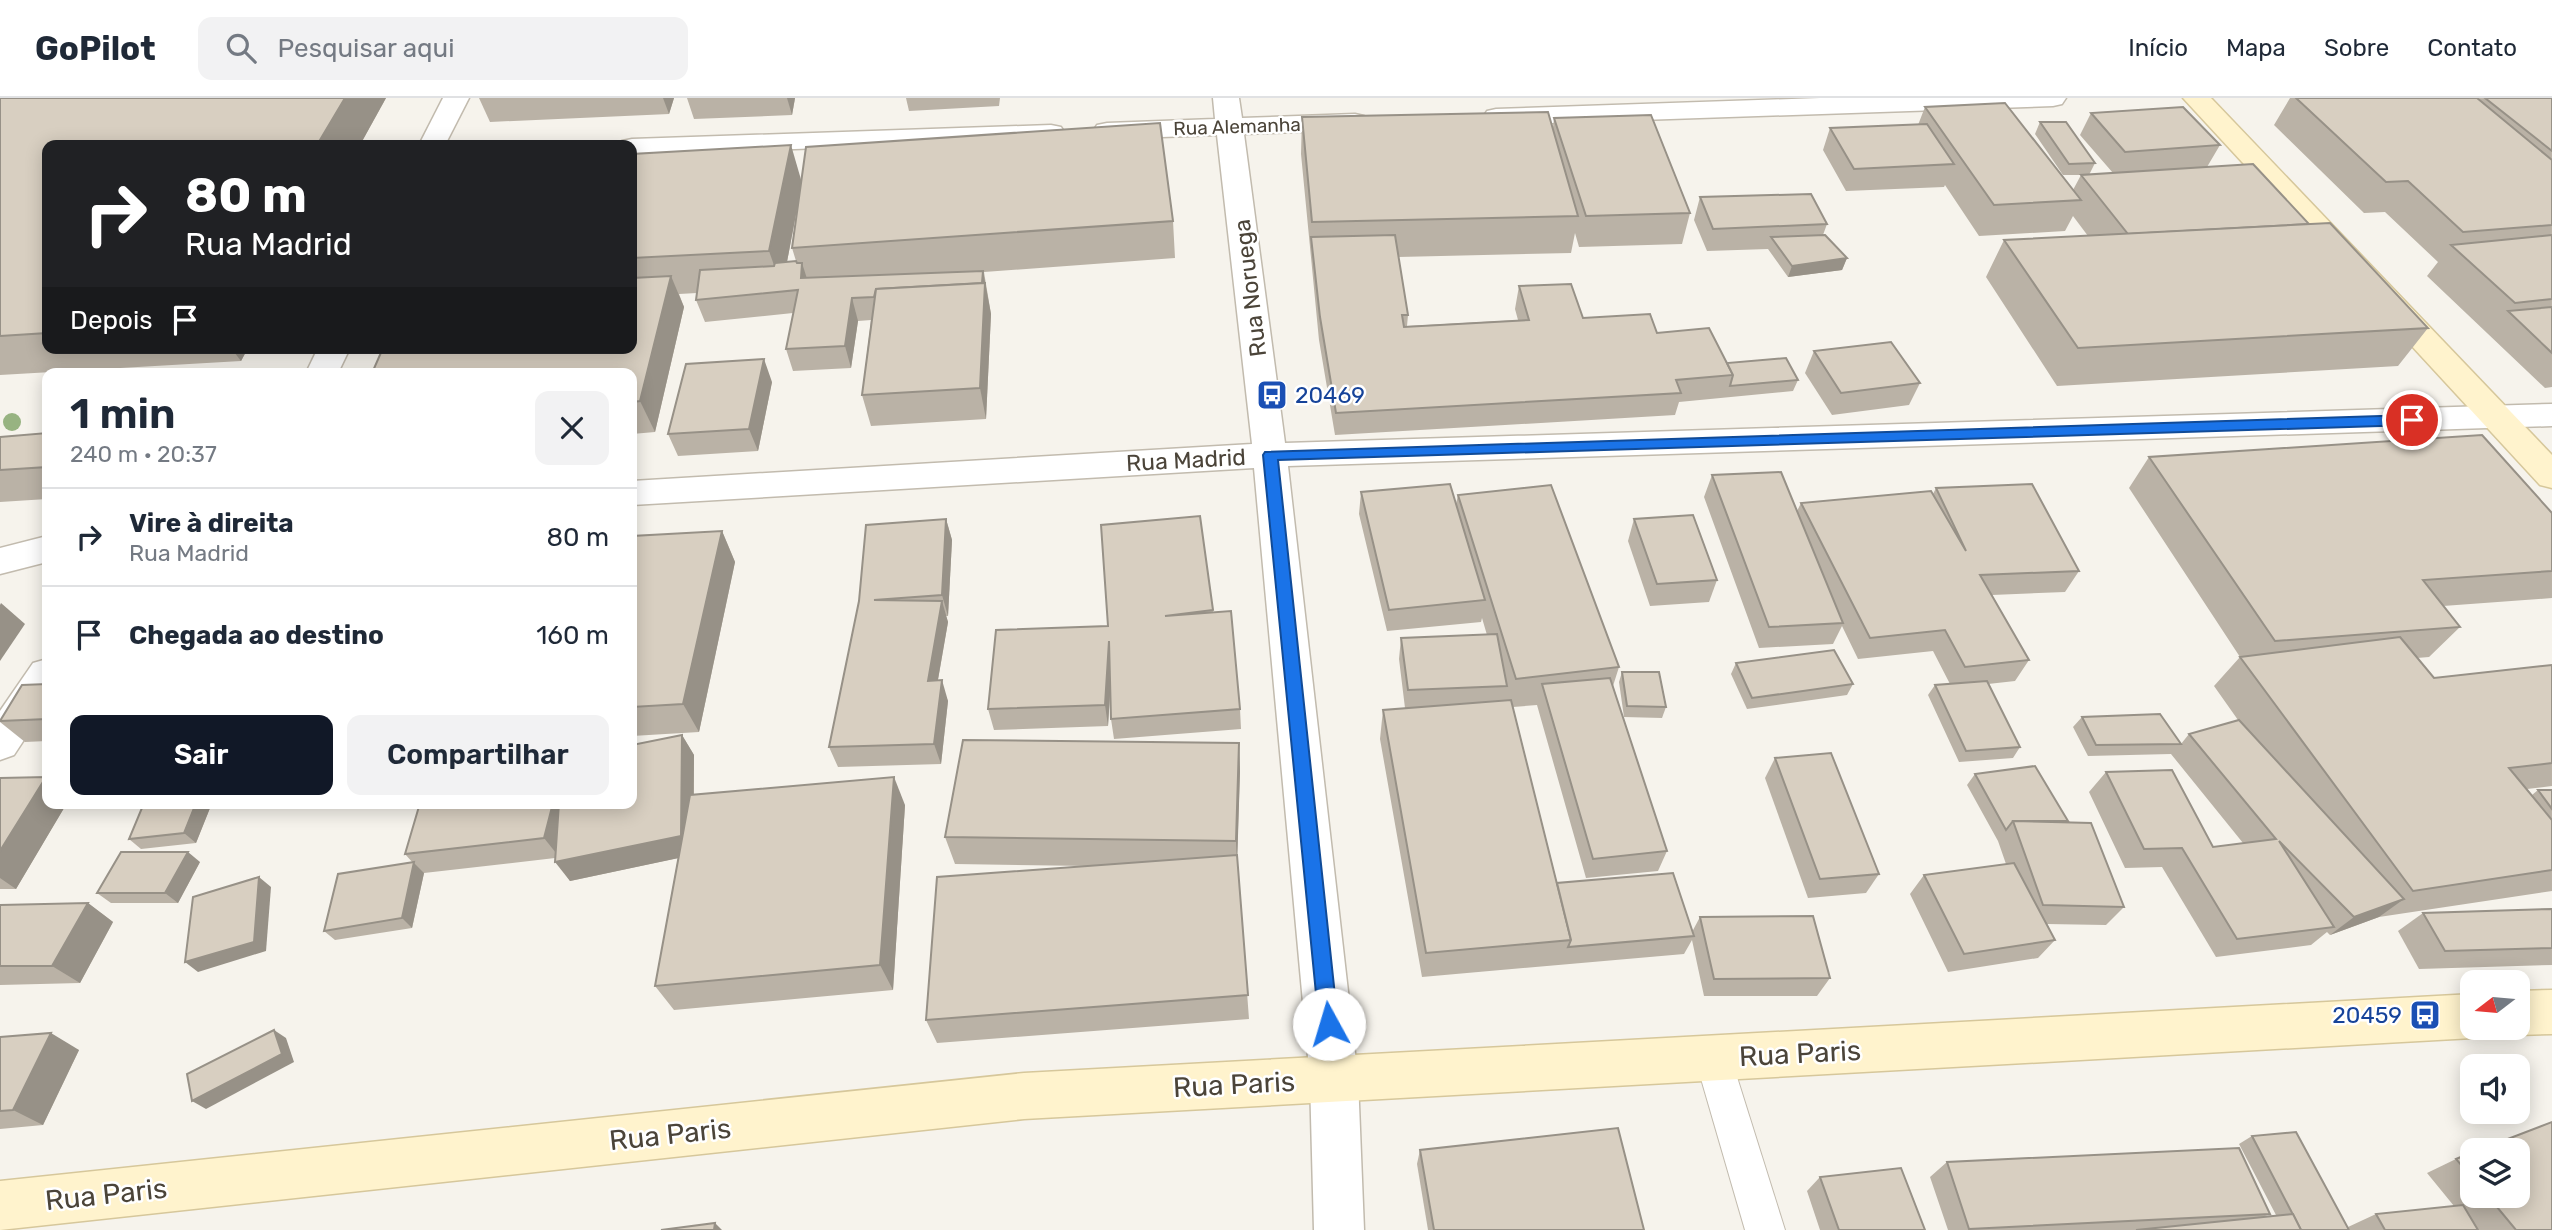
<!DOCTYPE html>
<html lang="pt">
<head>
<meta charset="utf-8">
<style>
  body { margin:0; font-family:Rubik,sans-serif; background:#f2f2f3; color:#1f2937; height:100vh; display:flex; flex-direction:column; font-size:26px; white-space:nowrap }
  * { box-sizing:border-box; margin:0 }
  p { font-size:23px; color:#747a83 }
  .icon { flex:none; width:38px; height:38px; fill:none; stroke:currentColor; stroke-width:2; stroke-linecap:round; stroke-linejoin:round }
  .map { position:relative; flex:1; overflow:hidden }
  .sheet { position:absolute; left:42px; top:270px; width:595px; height:441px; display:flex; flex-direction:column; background:#fff; border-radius:14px; box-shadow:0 4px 18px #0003 }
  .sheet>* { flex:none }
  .top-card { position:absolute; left:42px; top:42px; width:595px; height:214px; border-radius:14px; box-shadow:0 4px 18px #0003; background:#202124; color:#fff; overflow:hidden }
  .needle { width:46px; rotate:254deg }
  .tools { position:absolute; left:2460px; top:872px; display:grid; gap:14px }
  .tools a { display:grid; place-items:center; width:70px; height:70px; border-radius:14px; background:#fff; box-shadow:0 4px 18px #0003; font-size:35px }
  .pin { position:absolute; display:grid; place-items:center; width:60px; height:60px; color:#fff; margin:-30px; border:4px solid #fff; border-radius:50%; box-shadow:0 2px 7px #0007 }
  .me { position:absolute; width:77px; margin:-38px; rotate:354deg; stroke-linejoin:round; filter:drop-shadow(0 0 5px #0008) }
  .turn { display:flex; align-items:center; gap:24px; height:147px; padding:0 28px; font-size:32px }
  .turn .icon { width:91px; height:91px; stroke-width:2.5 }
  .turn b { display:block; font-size:49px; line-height:60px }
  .then { display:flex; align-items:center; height:66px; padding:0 28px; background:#0003; gap:14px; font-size:26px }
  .round { display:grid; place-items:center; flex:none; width:74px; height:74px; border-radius:14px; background:#f2f2f3 }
  .head { display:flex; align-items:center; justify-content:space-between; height:119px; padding:0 28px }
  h1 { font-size:42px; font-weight:600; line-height:52px }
  .primary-button { display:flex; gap:14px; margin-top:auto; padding:14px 28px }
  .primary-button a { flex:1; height:80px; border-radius:14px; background:#111827; color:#fff; font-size:28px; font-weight:600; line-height:80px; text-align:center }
  .primary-button a+a { background:#f2f2f3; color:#1f2937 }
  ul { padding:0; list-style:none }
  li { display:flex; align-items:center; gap:21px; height:98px; padding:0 28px; border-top:2px solid #e0e1e3 }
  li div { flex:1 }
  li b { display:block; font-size:26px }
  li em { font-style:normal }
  header { display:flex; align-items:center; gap:42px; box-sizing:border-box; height:98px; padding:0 35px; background:#fff; border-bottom:2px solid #e0e1e3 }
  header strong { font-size:33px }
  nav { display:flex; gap:38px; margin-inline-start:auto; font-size:24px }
  .search { width:490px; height:63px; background:#f2f2f3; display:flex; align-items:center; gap:18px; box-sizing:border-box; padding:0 24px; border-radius:14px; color:#747a83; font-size:26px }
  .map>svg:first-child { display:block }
</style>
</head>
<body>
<header>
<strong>GoPilot</strong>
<div class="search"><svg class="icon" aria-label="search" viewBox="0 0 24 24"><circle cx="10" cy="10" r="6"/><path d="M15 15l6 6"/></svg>Pesquisar aqui</div>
<nav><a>Início</a><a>Mapa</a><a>Sobre</a><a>Contato</a></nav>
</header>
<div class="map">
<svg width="2552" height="1132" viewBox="0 0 2552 1132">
  <rect width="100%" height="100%" fill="#f6f3ec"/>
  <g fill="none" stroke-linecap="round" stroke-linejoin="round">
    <g stroke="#c2bbae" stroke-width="2">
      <polygon id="lane" points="1713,943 1726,948 1731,960 1785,1132 1745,1132 1695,960 1700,948"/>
    </g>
    <g stroke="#c2bbae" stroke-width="3">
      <g id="street">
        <polygon points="443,0 469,0 445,47 419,47"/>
        <polygon points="1213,0 1239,0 1242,20 1355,16 1364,18 1368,24 1364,30 1355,32 1244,36 1285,345 2552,306 2552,328 1288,368 1358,981 1364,1132 1314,1132 1310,981 1254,370 632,407 632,383 1252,346 1217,37 1107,41 1097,39 1093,33 1097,27 1107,25 1215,21"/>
        <polygon points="1820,0 2066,0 2062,6 2053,8 1496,27 1487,25 1483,19 1487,13 1496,11"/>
        <polygon points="1051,27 1061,29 1065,35 1061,41 632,57 632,47 620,47 622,43 632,41"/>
        <polygon points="318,250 350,250 338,275 306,275"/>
        <polygon points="47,438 47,464 0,476 0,450"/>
        <polygon points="47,561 47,607 14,657 0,662 0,613 33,565"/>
      </g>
    </g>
    <g stroke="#d6c79b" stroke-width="3">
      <g id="secondary">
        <polygon points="2183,0 2211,0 2552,357 2552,390 2540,387"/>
        <polygon points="2552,892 2552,936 2518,937 2502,930 2518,929 2518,893"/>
        <polygon points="2473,896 2473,929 2491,929 2489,933 2473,940 1024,1021 0,1132 0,1083 1024,975"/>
      </g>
    </g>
    <use href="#lane" fill="#fff" fill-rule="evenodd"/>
    <use href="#street" fill="#fff" fill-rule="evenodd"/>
    <use href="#secondary" fill="#fff3cd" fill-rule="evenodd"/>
  </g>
  <circle fill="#97b381" cx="12" cy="324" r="9"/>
  <g fill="#bab2a6" fill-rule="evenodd">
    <polygon points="0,0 386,0 360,47 47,47 47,250 248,250 241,263 0,277"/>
    <polygon points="479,0 674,0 669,16 490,24"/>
    <polygon points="687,0 795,0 792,17 694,21"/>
    <polygon points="906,0 1000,0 999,8 909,13"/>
    <polygon points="2290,0 2552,0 2552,289 2545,290 2427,178 2438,164 2385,114 2364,115 2274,27"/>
    <polygon points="1925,9 2073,92 2081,77 2113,75 2080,37 2091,15 2220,47 2207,69 2309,126 2428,230 2398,268 2057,288 1986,179 2004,142 2088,138 2073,118 2065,133 1979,138 1945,87 1944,89 1846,93 1823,52 1830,30 1918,27"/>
    <polygon points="1302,19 1553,29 1554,20 1690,115 1682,146 1579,149 1575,135 1571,155 1398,159 1408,217 1407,228 1518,222 1515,211 1519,188 1583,220 1657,235 1727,265 1798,282 1793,293 1679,304 1675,317 1335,337 1319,242 1301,56"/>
    <polygon points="2040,24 2095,65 2089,77 2063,77 2035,36"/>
    <path d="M 632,56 L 801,83 L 1173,123 L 1175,160 L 984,174 L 991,216 L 986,321 L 871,328 L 862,297 L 871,222 L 858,223 L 851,270 L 793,273 L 786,251 L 793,215 L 705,224 L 696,202 L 697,195 L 679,196 L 684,209 L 655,334 L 632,336 ZM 798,105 L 792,150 L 796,163 L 787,164 Z"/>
    <polygon points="1700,99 1827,126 1823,137 1847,160 1842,172 1788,179 1768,151 1707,153 1694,122"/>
    <polygon points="1814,253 1920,285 1909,307 1832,317 1805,275"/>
    <polygon points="772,284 758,353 678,358 668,336"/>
    <polygon points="47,335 47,401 0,404 0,339"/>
    <polygon points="2149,359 2552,415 2552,500 2443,508 2460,529 2429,559 2417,560 2434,580 2552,567 2552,688 2527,691 2532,697 2538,692 2552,692 2552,793 2379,819 2330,837 2327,834 2311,847 2216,859 2162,769 2125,770 2089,694 2106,674 2213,749 2243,745 2171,656 2088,658 2073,629 2082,619 2181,646 2189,636 2238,622 2214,588 2240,559 2129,390"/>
    <polygon points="1712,377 1797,413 1801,405 1933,396 1936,390 2079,473 2065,494 1992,497 2029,562 2015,583 1988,586 2020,649 2013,660 1959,664 1928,597 1935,587 1950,586 1933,553 1858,561 1842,528 1833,546 1759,550 1704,399"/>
    <polygon points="1361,394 1456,406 1458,397 1619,569 1613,588 1667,753 1658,773 1586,780 1537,607 1513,609 1557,785 1692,834 1700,819 1830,880 1817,898 1704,898 1692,842 1684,856 1422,879 1380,641 1383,612 1405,610 1399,561 1401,540 1487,537 1482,520 1481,524 1387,533 1359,416"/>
    <polygon points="1200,418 1213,514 1240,611 1241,631 1114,641 1111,621 1110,597 1108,628 994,632 988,611 1108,528"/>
    <polygon points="946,421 952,442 948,518 946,518 948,524 938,582 948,603 941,666 838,669 829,649 859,503"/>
    <polygon points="1634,421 1717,482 1709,504 1650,508 1628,443"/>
    <polygon points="722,433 735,464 699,634 632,638 632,438"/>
    <polygon points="1736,565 1853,586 1847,597 1747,611 1731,576"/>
    <polygon points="1622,574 1666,609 1662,620 1624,619 1619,584"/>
    <polygon points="47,586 47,643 25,644 0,624"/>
    <polygon points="682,637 694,657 694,696 905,707 893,892 674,912 655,888 678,760 570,783 555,760 424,775 412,830 335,842 324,833 413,765 405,756"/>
    <polygon points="1239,645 1240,673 1237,761 1249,921 937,945 926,922 1089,768 955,766 945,739"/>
    <polygon points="1775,660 1879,776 1866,795 1808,800 1765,680"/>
    <polygon points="1975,676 2068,723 2124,809 2106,827 2047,826 2055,842 2038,860 1948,874 1910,796 1924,777 2006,766 1998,743 1967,687"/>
    <polygon points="0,680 47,705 67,705 16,791 0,791"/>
    <polygon points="212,705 196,745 141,751 129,741"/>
    <polygon points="200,764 178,805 111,805 97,795"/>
    <polygon points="88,805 113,824 80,885 0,887 0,807"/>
    <polygon points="2552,811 2552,867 2419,871 2398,833 2423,815"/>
    <polygon points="0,939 79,952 43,1027 0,1031"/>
    <polygon points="2252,1038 2349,1132 1948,1132 1930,1079 1947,1064 2270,1116 2265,1118 2276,1117 2239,1046"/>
    <polygon points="1420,1052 1644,1132 1428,1132 1417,1066"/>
    <polygon points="2473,1054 2473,1097 2518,1097 2552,1132 2350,1132 2348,1129 2376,1116 2454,1108 2427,1075 2456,1061"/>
    <polygon points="1820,1079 1925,1132 1820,1132 1807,1093"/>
  </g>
  <g fill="#979187">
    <polygon points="345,0 386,0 360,47 317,47"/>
    <polygon points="663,0 674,0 669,16"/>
    <polygon points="787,0 795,0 792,17"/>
    <polygon points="791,47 802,85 782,190 769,153"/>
    <polygon points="1847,160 1842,172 1788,179 1792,168"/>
    <polygon points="802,165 809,187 801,180"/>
    <polygon points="983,173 991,216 986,321 980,290 981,194"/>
    <polygon points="671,178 684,209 655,334 640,303"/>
    <polygon points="852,200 858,223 851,270 845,248"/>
    <polygon points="231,250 248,250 241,263"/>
    <polygon points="764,261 772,284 758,353 749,331"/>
    <polygon points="946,421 952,442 948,518 942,497"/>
    <polygon points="722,433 735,464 699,634 683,606"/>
    <polygon points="942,503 948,524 934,604 928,583"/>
    <polygon points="1,505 25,526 0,563 0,507"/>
    <polygon points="1109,543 1112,564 1108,628 1105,607"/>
    <polygon points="942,582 948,603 941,666 934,646"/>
    <polygon points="682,637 694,657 693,757 570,783 555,764"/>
    <polygon points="1239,645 1240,673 1237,770 1236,743"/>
    <polygon points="46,679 47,680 47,705 67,705 16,791 0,780 0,753"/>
    <polygon points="894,679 905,707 893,892 880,867"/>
    <polygon points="196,705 212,705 196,745 184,735"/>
    <polygon points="553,705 572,705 560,760 544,740"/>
    <polygon points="188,754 200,764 178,805 165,795"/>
    <polygon points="414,765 424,775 412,830 402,820"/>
    <polygon points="259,779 271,789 266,853 198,874 185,864"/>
    <polygon points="2404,801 2379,819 2330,837 2354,819"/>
    <polygon points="88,805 113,824 80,885 52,868"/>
    <polygon points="274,932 286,940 294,964 206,1011 192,1003"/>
    <polygon points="51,935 79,952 43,1027 13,1012"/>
    <polygon points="715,1125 722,1132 714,1132"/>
  </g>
  <g fill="#d8cfc1" stroke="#979187" stroke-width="2">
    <polygon points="0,0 345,0 317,47 47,47 47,235 0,238"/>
    <polygon points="2296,0 2477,0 2552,62 2552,127 2463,134 2408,83 2386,84"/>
    <polygon points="2485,0 2552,0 2552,53"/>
    <polygon points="2005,5 2081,102 1994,107 1925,9"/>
    <polygon points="2183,9 2220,47 2125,54 2091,15"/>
    <polygon points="1548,14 1578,118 1312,124 1302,19"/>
    <polygon points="1651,17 1690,115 1586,118 1554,20"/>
    <polygon points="2040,24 2066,24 2095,65 2069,66"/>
    <polygon points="1160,25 1173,123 792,150 806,49"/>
    <polygon points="1927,26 1954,66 1854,71 1830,30"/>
    <polygon points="791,47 769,153 632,160 632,56"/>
    <polygon points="2253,66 2309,126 2128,136 2081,77"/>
    <polygon points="1811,96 1827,126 1713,131 1700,99"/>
    <polygon points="2330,125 2428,230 2078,250 2004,142"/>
    <polygon points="1395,137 1408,217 1402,217 1404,229 1529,222 1519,188 1571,186 1583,220 1650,216 1657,235 1709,230 1733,277 1676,282 1681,295 1336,315 1320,219 1311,139"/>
    <polygon points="1825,137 1847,160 1792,168 1771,139"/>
    <polygon points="2552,137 2552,201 2515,205 2451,147"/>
    <polygon points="796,163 797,165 802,165 801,180 983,173 982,185 876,191 874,199 852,200 845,248 786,251 798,192 696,202 700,172 774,168 775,165"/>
    <polygon points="671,178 640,303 632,304 632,275 372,275 383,250 632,250 632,180"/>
    <polygon points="985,185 980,290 862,297 876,191"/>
    <polygon points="2552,209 2552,255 2508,213"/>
    <polygon points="1891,244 1920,285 1841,295 1814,253"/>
    <polygon points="1786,260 1798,282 1730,288 1733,277 1727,265"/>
    <polygon points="764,261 749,331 668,336 686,266"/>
    <polygon points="47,335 47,369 0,372 0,339"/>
    <polygon points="2482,337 2552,415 2552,473 2423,482 2460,529 2275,543 2149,359"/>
    <polygon points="1781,374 1843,525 1769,529 1712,377"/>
    <polygon points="1450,386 1485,502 1389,512 1361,394"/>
    <polygon points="2032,386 2079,473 1980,477 2029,562 1965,569 1945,532 1870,540 1801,405 1931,393 1966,453 1936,390"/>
    <polygon points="1551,387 1619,569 1516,581 1458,397"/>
    <polygon points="1693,417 1717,482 1657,486 1634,421"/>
    <polygon points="1200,418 1213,512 1165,518 1231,513 1240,611 1111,621 1109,543 1105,607 988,611 996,532 1108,528 1101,427"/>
    <polygon points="946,421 942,497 874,502 942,503 928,583 942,582 934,646 829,649 859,503 866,427"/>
    <polygon points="722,433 683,606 632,609 632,438"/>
    <polygon points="1497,536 1507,588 1408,592 1401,540"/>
    <polygon points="2400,539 2434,580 2552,567 2552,665 2509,670 2552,722 2552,772 2413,793 2240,559"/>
    <polygon points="1834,552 1853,586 1752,600 1736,565"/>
    <polygon points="1622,574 1659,574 1666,609 1627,608"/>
    <polygon points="1610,580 1667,753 1593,761 1542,586"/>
    <polygon points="1987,583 2020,649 1966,653 1935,587"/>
    <polygon points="47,586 47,621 0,623 22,587"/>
    <polygon points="1511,602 1571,842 1426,855 1383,612"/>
    <polygon points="2160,616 2181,646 2096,647 2082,619"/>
    <polygon points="2239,622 2404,801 2354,819 2279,743 2334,829 2237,841 2182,750 2144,751 2106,674 2172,672 2213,749 2276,741 2189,636"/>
    <polygon points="682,637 681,738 555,764 559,705 632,705 632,647"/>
    <polygon points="963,642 1239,645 1236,743 945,739"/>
    <polygon points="1831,655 1879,776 1820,781 1775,660"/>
    <polygon points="2035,668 2068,723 2013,723 2006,732 1975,676"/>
    <polygon points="46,679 0,753 0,680"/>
    <polygon points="894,679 880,867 655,888 690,697"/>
    <polygon points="2538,692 2552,692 2552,711"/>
    <polygon points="144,705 196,705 184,735 129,741"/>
    <polygon points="420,705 553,705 544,740 405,756"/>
    <polygon points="2013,723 2091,725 2124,809 2043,807"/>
    <polygon points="121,754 188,754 165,795 97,795"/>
    <polygon points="1237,757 1248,897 926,922 937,779"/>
    <polygon points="414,764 402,820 324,833 338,776"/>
    <polygon points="2014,765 2055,842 1964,856 1924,777"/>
    <polygon points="1673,775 1694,838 1568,849 1571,842 1557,785"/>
    <polygon points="259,779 254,844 185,864 193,799"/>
    <polygon points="88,805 52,868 0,868 0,807"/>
    <polygon points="2552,811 2552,850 2445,853 2423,815"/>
    <polygon points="1813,818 1830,880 1714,881 1700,819"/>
    <polygon points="274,932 282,956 192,1003 187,976"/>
    <polygon points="51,935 13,1012 0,1013 0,939"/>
    <polygon points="2552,1024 2552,1132 2516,1132 2487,1097 2518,1097 2518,1052 2479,1052"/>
    <polygon points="1618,1030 1644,1132 1434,1132 1420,1052"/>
    <polygon points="2296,1034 2349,1132 2301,1132 2252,1038"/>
    <polygon points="2239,1050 2270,1116 1969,1131 1947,1064"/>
    <polygon points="2473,1054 2473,1081 2456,1061"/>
    <polygon points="1901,1070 1925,1132 1839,1132 1820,1079"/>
    <polygon points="2463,1107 2478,1132 2385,1132 2376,1116"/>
    <polygon points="2293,1116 2301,1132 2136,1132"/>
    <polygon points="715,1125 714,1132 661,1132"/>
  </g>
  <polygon fill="#1a73e8" stroke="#114b97" stroke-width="2" points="2412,317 2419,322 2412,327 1278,362 1338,926 1336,933 1329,935 1322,933 1319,926 1263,357 1265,354"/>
  <defs>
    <g id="bus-square" transform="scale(1.575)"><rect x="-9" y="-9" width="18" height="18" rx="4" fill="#1a4fb4" stroke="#fff"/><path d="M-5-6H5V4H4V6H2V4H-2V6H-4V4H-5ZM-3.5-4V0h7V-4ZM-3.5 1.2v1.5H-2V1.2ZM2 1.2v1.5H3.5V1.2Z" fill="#fff"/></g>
  </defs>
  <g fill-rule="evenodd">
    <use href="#bus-square" x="1272" y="297"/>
    <use href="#bus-square" x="2425" y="917"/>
  </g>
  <g text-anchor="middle" stroke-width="5" stroke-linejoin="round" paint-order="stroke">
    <g font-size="19" fill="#4b4439" stroke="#fff">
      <text transform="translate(1237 28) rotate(-2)" y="7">Rua Alemanha</text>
    </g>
    <g font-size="23" fill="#4b4439" stroke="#fff">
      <text transform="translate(1250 190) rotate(-97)" y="8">Rua Noruega</text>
      <text transform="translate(1186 362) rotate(-3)" y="8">Rua Madrid</text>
    </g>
    <g font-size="23" fill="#164399" stroke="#fff" text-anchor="start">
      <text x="1295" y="305">20469</text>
      <text x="2402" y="925" text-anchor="end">20459</text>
    </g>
    <g font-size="28" fill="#4b4439" stroke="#fff">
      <text transform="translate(1800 955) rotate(-3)" y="10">Rua Paris</text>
      <text transform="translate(1234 986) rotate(-3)" y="10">Rua Paris</text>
      <text transform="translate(670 1036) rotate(-6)" y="10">Rua Paris</text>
      <text transform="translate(106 1096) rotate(-6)" y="10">Rua Paris</text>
    </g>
  </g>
</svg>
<div class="tools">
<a><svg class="needle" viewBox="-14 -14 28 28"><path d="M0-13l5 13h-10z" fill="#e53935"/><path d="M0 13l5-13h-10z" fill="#747a83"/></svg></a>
<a><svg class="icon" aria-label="sound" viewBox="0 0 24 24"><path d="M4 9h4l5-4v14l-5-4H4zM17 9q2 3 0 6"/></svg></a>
<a><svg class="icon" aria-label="layers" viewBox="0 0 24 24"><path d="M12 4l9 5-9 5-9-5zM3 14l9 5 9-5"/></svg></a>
</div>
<div class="pin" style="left:2412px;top:322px;background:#d93025"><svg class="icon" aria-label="arrive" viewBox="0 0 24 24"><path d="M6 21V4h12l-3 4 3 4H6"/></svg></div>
<svg class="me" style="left:1329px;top:926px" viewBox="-20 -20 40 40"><circle r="19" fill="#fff"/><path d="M0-13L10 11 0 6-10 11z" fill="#1a73e8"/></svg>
<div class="top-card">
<div class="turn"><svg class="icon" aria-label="right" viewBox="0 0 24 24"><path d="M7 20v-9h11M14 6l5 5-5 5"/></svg><div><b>80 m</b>Rua Madrid</div></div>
<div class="then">Depois<svg class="icon" aria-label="arrive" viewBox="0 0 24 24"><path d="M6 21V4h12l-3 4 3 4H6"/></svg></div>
</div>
<section class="sheet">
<div class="head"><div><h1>1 min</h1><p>240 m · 20:37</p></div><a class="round"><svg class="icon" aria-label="close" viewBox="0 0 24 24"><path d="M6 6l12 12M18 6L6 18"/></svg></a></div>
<ul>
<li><svg class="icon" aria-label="right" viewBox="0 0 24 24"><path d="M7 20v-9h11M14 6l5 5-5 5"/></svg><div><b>Vire à direita</b><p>Rua Madrid</p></div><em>80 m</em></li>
<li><svg class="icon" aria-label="arrive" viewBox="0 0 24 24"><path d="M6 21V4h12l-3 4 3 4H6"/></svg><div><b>Chegada ao destino</b></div><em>160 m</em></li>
</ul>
<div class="primary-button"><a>Sair</a><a>Compartilhar</a></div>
</section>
</div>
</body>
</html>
